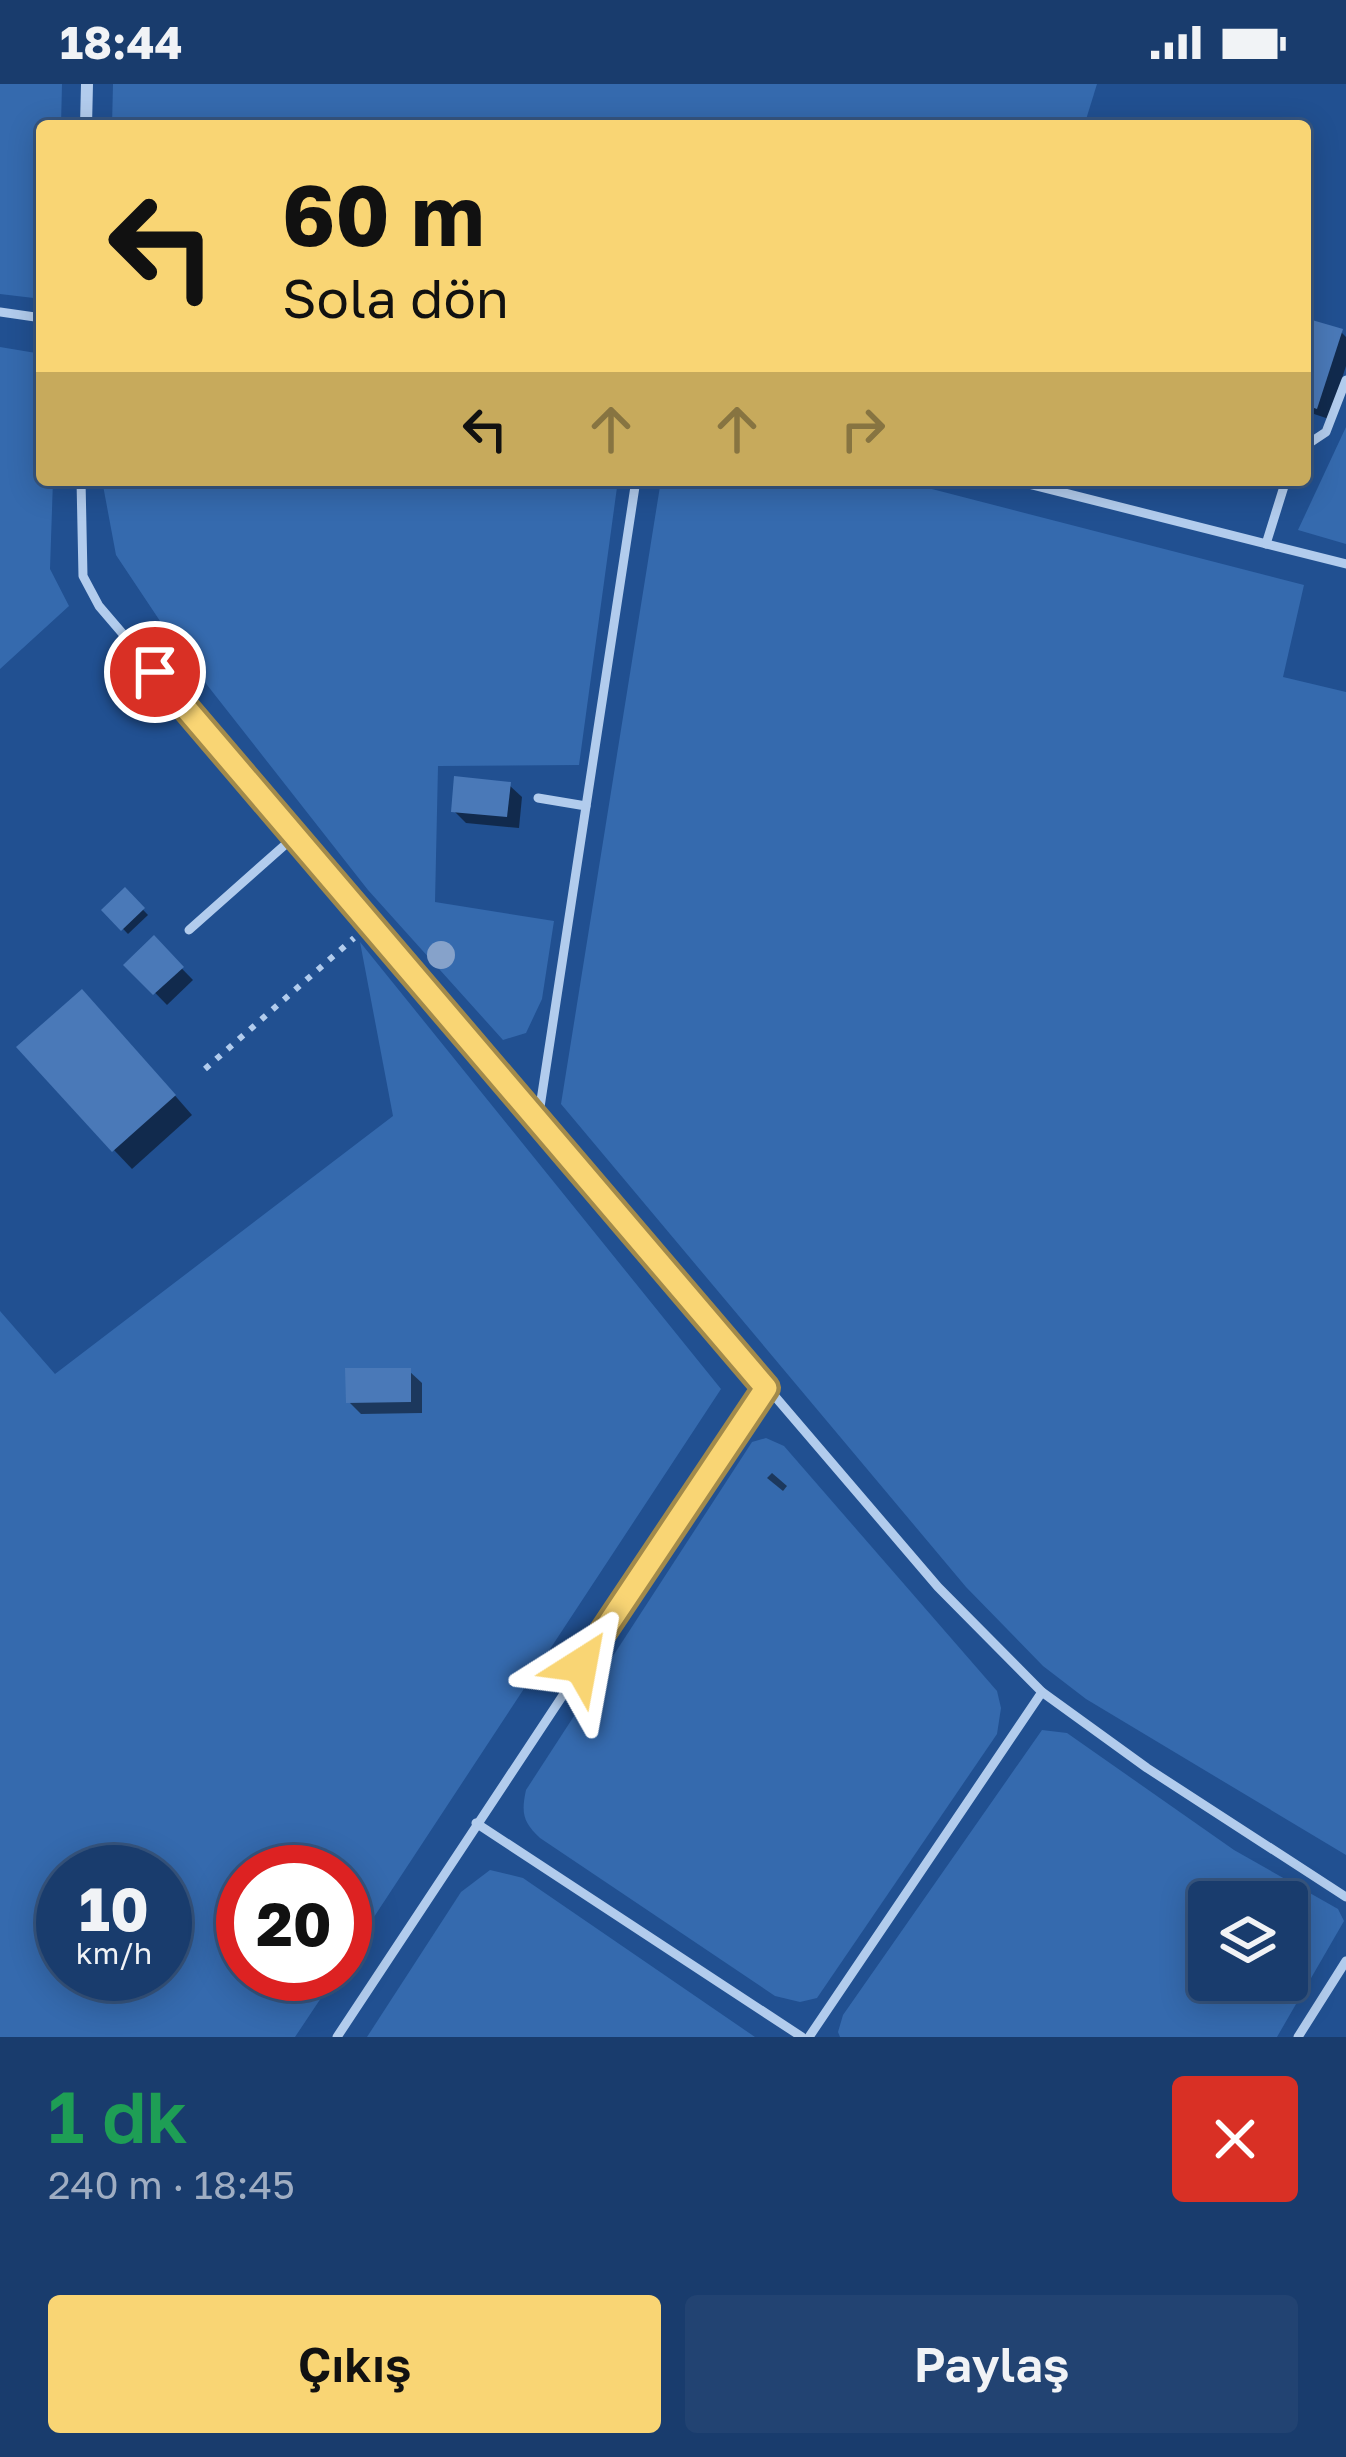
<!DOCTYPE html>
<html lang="tr">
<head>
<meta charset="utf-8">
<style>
  body { margin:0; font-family:"Golos Text",sans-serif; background:#224372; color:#f1f3f6; height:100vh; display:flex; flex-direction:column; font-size:45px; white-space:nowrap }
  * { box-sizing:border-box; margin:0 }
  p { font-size:39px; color:#9fadc2 }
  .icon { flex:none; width:66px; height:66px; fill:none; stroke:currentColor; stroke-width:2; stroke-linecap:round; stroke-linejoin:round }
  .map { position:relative; height:1953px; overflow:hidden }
  .details { display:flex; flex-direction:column; background:#193c6d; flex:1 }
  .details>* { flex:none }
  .hud { position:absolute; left:36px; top:36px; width:1275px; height:366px; border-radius:12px; box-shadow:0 6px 30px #0003,0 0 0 3px #375680; background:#f9d574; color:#111; overflow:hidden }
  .tools { position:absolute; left:1188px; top:1797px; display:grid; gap:24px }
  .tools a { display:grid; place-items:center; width:120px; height:120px; border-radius:12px; background:#193c6d; box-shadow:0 6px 30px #0003,0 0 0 3px #375680; font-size:60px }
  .speed { position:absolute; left:36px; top:1761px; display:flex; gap:24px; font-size:60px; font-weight:700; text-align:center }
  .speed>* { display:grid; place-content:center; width:156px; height:156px; border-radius:50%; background:#193c6d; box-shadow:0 6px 30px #0003,0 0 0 3px #375680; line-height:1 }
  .speed small { font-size:30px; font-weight:400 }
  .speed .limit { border:18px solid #d22; background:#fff; color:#111 }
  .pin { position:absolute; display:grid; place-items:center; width:102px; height:102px; color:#fff; margin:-51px; border:6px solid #fff; border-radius:50%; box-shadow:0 3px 12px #0007 }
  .me { position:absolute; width:132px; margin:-66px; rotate:34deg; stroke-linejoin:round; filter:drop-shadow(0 0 9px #0008) }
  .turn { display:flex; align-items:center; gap:42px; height:252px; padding:0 48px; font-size:54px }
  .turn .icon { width:156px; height:156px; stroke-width:2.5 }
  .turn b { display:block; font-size:84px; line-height:102px }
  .lanes { display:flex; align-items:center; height:114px; padding:0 48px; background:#0003; justify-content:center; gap:60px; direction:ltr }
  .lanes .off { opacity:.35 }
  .round { display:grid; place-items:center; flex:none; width:126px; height:126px; border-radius:12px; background:#224372 }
  .overview { display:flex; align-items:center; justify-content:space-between; height:204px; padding:0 48px }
  h1 { font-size:72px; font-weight:600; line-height:90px; color:#1e9e55 }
  .button { display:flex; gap:24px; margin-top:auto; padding:24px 48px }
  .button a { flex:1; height:138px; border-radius:12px; background:#f9d574; color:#111; font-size:48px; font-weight:600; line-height:138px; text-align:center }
  .button a+a { background:#224372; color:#f1f3f6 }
  .status { display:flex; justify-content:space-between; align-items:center; height:84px; padding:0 60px; background:#193c6d; direction:ltr }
  .status svg { height:33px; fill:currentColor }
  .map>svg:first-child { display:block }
</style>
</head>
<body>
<div class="status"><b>18:44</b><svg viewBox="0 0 49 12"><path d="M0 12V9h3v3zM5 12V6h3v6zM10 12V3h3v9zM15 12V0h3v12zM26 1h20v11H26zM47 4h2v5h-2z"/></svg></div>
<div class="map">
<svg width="1346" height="1953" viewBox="0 0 1346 1953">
  <rect width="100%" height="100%" fill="#215091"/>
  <g fill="#356aae" fill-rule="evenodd">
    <polygon points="0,0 62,0 61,42 42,42 42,215 0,210"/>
    <polygon points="113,0 1097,0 1084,42 112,42"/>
    <polygon points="0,263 42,270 42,396 53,396 50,485 69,522 0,585"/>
    <polygon points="1346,343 1346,460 1298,446"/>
    <polygon points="102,396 618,396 579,681 438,682 435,818 554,837 542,915 526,949 503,956 368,806 178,564 116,471"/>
    <polygon points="661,396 897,396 1304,501 1283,593 1346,608 1346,1771 1086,1615 1043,1582 966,1503 561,1020"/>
    <path d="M 360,858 L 721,1305 L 345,1877 L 345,1788 L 243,1788 L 243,1890 L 337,1890 L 295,1953 L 0,1953 L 0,1227 L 55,1290 L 393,1032 ZM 63,1788 L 165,1788 L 165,1890 L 63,1890 Z"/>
    <path d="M 766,1354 L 784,1362 L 997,1607 L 1001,1624 L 997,1650 L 817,1914 L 800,1918 L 775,1912 L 540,1754 C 523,1738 521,1729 526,1706 L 752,1358 Z"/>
    <path d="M 1042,1646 L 1067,1649 L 1234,1766 L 1338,1825 L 1344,1837 L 1277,1953 L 840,1953 L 838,1948 L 843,1931 ZM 1209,1818 L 1287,1818 L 1287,1896 L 1209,1896 Z"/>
    <polygon points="490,1786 523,1794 755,1953 367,1953 461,1808"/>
  </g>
  <g fill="#0007">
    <polygon points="1341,248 1346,253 1346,282 1329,335 1305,327 1305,268"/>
    <polygon points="509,701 522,713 519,744 466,739 454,727"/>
    <polygon points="125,807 148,831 128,850 105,826"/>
    <polygon points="154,856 193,896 167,921 128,881"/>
    <polygon points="129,959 192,1031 132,1085 114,1066"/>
    <polygon points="409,1287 422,1299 422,1329 361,1330 349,1318"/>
    <polygon points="772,1389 787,1402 783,1407 767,1394"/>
  </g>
  <g fill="#4a79b8">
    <polygon points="1312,236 1343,245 1317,325 1305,321 1305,258"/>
    <polygon points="454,692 511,698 507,733 451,728"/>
    <polygon points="125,803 145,824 121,847 101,826"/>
    <polygon points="154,851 184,883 153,911 123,881"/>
    <polygon points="82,905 176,1011 112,1068 16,963"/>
    <polygon points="345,1284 411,1284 411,1318 346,1319"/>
  </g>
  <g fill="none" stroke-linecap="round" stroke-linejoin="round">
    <polyline stroke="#b2cced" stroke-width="6" stroke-dasharray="6 9" stroke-linecap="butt" points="205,985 354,854"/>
    <g stroke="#b2cced" stroke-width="9">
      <polyline points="0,228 42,234"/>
      <polyline points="1305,362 1326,348 1346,296"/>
      <polyline points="81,396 83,492 99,522 938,1503 1042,1608 1147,1684 1346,1813"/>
      <polyline points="1013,396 1346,480"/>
      <polyline points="1266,460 1286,396"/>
      <polyline points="538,714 586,722"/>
      <polyline points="189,846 295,752"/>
      <polyline points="538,1036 636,396"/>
      <polyline points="476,1739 802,1953"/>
      <polyline points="337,1953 766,1304"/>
      <polyline points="809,1953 1042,1608"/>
      <polyline points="1298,1953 1346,1877"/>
    </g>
    <polyline stroke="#b2cced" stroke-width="12" points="86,42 87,0"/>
  </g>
  <circle fill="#86a2ca" cx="441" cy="871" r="14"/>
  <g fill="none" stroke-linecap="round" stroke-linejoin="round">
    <g stroke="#a28a4b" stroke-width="30">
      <polyline id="route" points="155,588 766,1304 581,1581"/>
    </g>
    <use href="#route" stroke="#f9d574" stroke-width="21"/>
  </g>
</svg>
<div class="tools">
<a><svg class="icon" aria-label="layers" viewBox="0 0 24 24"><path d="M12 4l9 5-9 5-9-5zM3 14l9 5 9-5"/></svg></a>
</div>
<div class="speed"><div>10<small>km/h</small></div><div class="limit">20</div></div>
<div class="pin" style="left:155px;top:588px;background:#d93025"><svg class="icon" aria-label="arrive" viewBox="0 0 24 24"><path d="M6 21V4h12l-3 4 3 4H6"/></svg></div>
<svg class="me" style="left:581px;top:1581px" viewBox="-20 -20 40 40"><path d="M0-17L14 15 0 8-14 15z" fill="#f9d574" stroke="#fff" stroke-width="4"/></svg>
<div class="hud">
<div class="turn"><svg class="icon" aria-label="left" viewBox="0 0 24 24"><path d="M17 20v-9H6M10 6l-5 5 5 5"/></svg><div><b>60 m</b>Sola dön</div></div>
<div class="lanes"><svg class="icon" aria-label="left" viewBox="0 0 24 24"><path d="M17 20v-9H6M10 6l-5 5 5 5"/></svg><svg class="icon off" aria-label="ahead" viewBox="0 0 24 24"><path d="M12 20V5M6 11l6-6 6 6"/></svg><svg class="icon off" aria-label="ahead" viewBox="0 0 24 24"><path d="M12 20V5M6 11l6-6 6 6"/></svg><svg class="icon off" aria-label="right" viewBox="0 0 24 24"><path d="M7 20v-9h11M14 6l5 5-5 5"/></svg></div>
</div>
</div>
<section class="details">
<div class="overview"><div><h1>1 dk</h1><p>240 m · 18:45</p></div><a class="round" style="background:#d93025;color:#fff"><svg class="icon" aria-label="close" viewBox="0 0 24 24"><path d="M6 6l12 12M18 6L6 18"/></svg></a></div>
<div class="button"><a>Çıkış</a><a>Paylaş</a></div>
</section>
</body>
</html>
